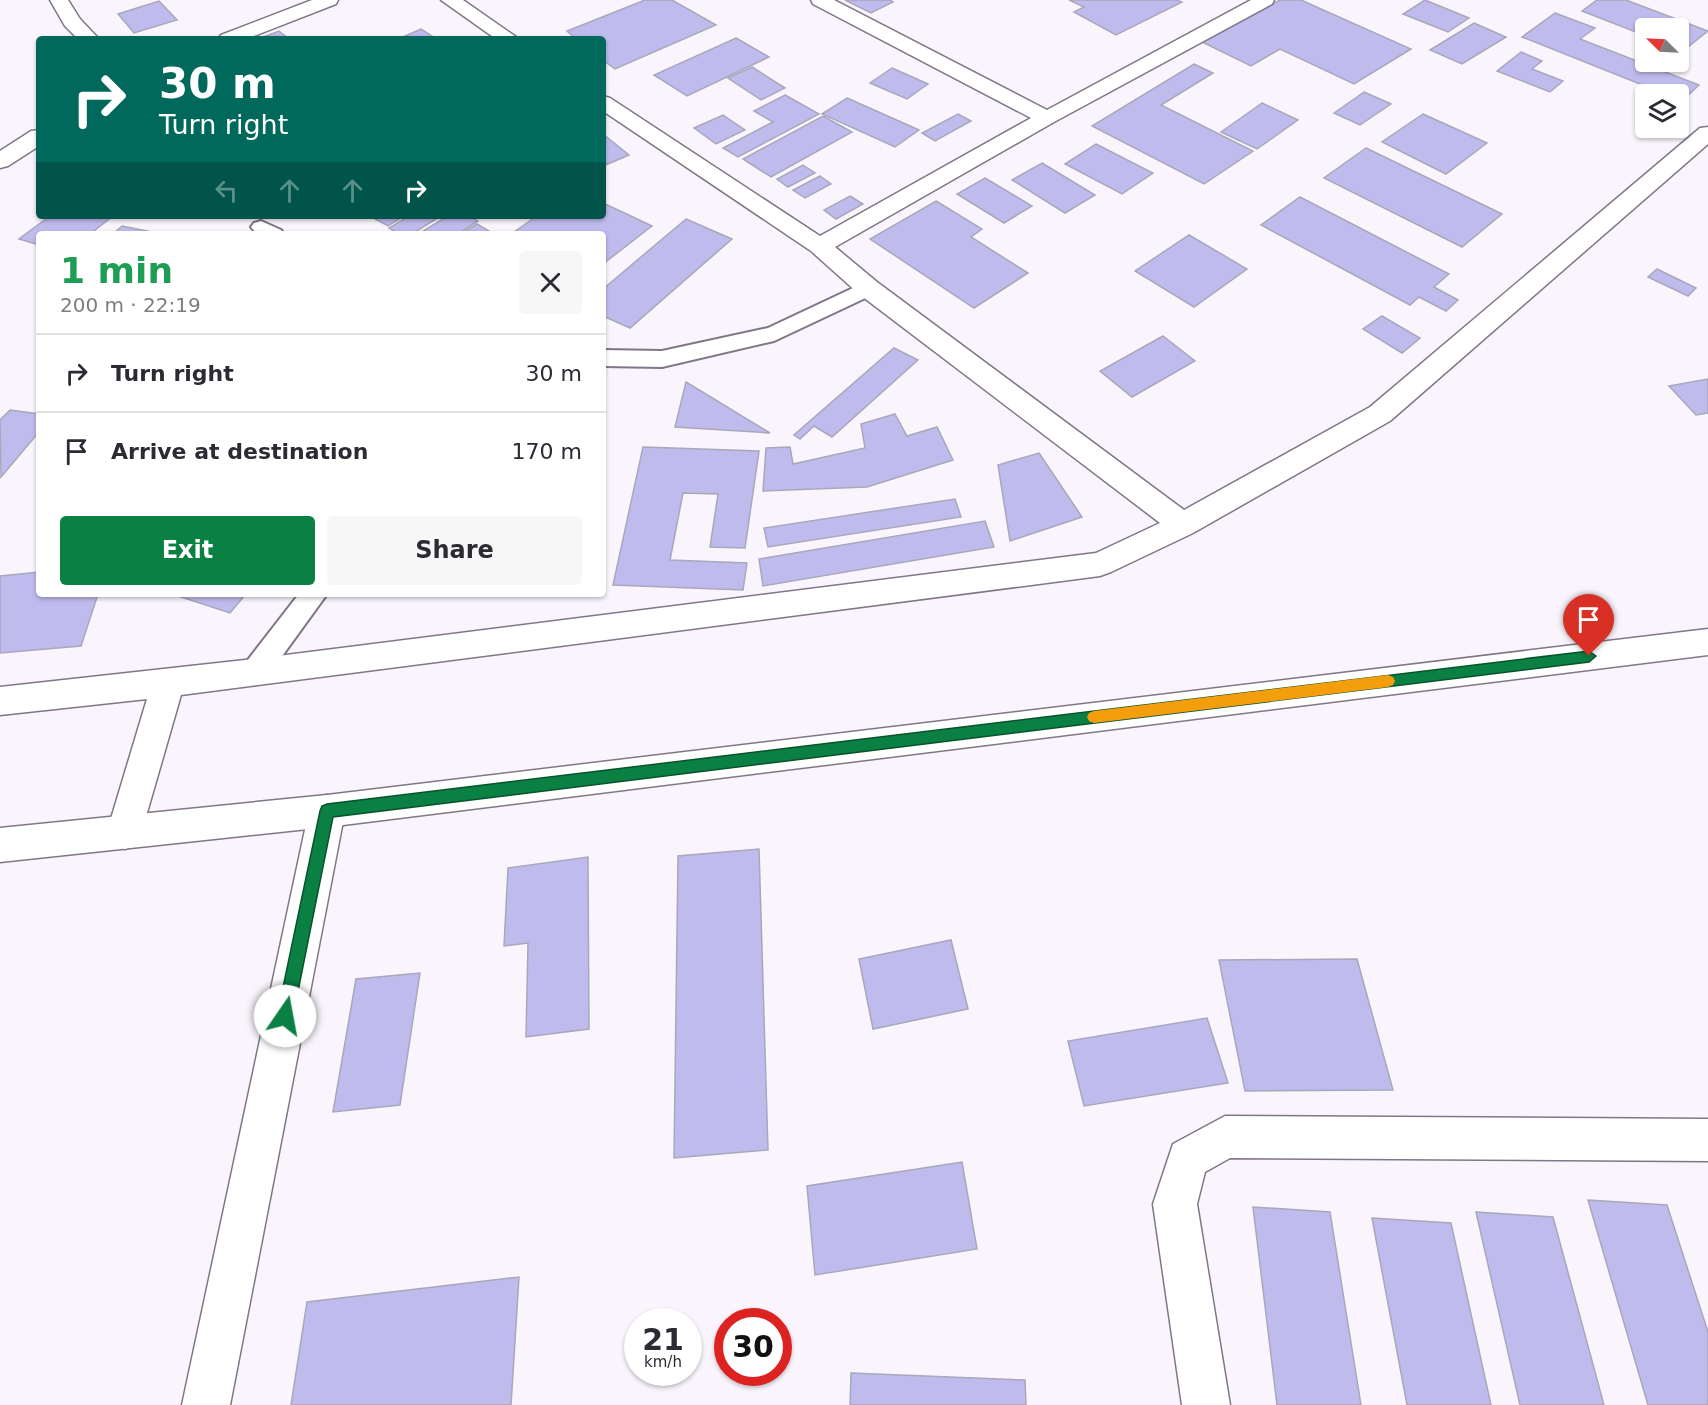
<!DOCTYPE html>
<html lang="en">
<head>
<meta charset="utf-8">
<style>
  body { margin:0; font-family:"DejaVu Sans",sans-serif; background:#f7f7f7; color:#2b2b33; height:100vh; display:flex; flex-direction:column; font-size:22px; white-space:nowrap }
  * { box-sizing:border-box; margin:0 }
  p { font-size:20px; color:#7c7c81 }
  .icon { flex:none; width:33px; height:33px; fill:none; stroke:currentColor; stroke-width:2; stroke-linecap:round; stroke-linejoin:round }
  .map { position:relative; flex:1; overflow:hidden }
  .sheet { position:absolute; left:36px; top:231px; width:570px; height:366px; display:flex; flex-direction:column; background:#fff; border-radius:6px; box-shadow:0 2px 4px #0004 }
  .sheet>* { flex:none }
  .banner { position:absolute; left:36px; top:36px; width:570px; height:183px; border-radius:6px; box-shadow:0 2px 4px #0004; background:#00695c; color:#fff; overflow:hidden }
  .needle { width:39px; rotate:294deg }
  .tools { position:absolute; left:1635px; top:18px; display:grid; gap:12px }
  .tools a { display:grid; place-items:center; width:54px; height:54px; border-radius:6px; background:#fff; box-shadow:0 2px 4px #0004; font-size:30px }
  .speed { position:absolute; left:624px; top:1308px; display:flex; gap:12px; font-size:30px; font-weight:700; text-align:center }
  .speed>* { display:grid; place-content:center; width:78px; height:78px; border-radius:50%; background:#fff; box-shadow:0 2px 4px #0004; line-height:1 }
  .speed small { font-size:15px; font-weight:400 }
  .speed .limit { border:9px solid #d22; background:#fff; color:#111 }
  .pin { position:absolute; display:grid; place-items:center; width:51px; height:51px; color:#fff; margin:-62px -26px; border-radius:50% 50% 50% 0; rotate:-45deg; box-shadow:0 0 6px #0007 }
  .pin .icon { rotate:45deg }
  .me { position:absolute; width:66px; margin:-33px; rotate:12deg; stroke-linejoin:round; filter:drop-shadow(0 0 4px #0008) }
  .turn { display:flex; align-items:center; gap:21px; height:126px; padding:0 24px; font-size:27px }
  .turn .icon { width:78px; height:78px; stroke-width:2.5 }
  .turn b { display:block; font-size:42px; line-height:51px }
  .lanes { display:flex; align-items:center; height:57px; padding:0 24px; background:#0003; justify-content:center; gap:30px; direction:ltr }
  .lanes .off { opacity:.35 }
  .round { display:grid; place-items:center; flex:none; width:63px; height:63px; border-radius:6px; background:#f7f7f7 }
  .head { display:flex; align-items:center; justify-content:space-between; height:102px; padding:0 24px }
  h1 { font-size:36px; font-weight:700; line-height:45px; color:#1e9e55 }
  .cta { display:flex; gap:12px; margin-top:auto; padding:12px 24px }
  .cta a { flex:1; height:69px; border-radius:6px; background:#0b8043; color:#fff; font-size:24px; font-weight:700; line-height:69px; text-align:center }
  .cta a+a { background:#f7f7f7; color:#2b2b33 }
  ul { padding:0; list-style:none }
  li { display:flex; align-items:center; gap:18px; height:78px; padding:0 24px; border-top:2px solid #e1e1e2 }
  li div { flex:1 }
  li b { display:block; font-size:22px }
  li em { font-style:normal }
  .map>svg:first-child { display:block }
</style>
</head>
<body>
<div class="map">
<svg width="1708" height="1405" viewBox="0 0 1708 1405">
  <rect width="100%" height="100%" fill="#faf5fd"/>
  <g fill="#bfbbed" stroke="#a8a7bb" stroke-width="1.5">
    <polygon points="645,0 672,0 716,25 615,69 603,60 603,39 576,39 567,31"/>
    <polygon points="845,0 890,0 893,2 871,13"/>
    <polygon points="1069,0 1177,0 1182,2 1116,35 1074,12 1084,7"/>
    <polygon points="1280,0 1301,0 1411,49 1354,84 1280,49 1251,66 1202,42"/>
    <polygon points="1425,0 1469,18 1448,32 1403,14"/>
    <polygon points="1597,0 1626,0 1708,31 1683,51 1678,49 1678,28 1646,28 1646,36 1582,11"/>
    <polygon points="159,1 177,20 134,33 118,14"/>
    <polygon points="1555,13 1595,28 1580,39 1699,85 1682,101 1678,100 1678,94 1665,94 1522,37"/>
    <polygon points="1474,23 1506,37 1462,64 1430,50"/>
    <polygon points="421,29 432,36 425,39 398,39"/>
    <polygon points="279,31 289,39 258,39"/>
    <polygon points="736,38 769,57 687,96 654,75"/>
    <polygon points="1521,52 1542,61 1532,69 1563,81 1550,92 1497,71"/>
    <polygon points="1194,64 1213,73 1161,105 1253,151 1204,184 1092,126"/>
    <polygon points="752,67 785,88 761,100 728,78"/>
    <polygon points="892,68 928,84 907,99 870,83"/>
    <polygon points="1364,92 1391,104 1360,125 1334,113"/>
    <polygon points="785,95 819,114 738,157 723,148 773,122 754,111"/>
    <polygon points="847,98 919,130 895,147 822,114"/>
    <polygon points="1262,103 1298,120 1257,149 1221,132"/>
    <polygon points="958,114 971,121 935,141 922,133"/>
    <polygon points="1423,114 1487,143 1446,174 1382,142"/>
    <polygon points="723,115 745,130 716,144 694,128"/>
    <polygon points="823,116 852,132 771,177 743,159"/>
    <polygon points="603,134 629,155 603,166"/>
    <polygon points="1096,144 1153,173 1122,194 1065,164"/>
    <polygon points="1366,148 1502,214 1462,247 1324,178"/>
    <polygon points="1042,163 1095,195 1065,213 1012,180"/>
    <polygon points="803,165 815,173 788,187 777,179"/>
    <polygon points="820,176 831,184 805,198 793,190"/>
    <polygon points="985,178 1032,206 1004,223 957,194"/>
    <polygon points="850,196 863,204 836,219 824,210"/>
    <polygon points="1300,197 1449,274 1434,287 1458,300 1446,311 1419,297 1410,305 1261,225"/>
    <polygon points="936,201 982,229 971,237 1028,273 974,308 870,239"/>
    <polygon points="603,203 652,226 603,264 603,234 511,234 537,216 603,216"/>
    <polygon points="50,216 113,216 90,234 39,234 39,245 19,239"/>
    <polygon points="380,216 404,216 388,226 375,219"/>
    <polygon points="409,216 441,216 412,234 399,234 389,228"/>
    <polygon points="448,216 469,216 478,221 458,234 418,234"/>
    <polygon points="686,219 732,239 630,328 603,316 603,289"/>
    <polygon points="477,224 494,234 461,234"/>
    <polygon points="122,226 162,234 113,234"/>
    <polygon points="1189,235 1247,269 1194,307 1135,271"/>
    <polygon points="1657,269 1696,288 1688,296 1648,277"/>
    <polygon points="1382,316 1420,338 1402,353 1363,329"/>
    <polygon points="1163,336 1195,361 1132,397 1100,371"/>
    <polygon points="894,348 918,360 832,437 814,426 800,439 794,435"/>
    <polygon points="1708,379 1708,413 1696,415 1669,386"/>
    <polygon points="686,382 770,433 675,427"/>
    <polygon points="10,410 39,414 39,432 1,477 0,420"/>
    <polygon points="895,414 907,436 937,427 953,460 867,487 763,491 766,448 790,447 793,464 865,448 861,424"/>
    <polygon points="643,447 759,451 745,548 710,547 718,494 683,493 670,560 747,563 743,590 613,585"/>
    <polygon points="1039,453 1082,517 1010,541 998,465"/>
    <polygon points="955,499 961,517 768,547 764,528"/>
    <polygon points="985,521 994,547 763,586 759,559"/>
    <polygon points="39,572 39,594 98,594 81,646 0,653 0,576"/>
    <polygon points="172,594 246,594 230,613"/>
    <polygon points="759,849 768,1150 674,1158 678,856"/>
    <polygon points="588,857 589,1029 526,1037 528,943 504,946 508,868"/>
    <polygon points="951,940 968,1009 873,1029 859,959"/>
    <polygon points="1357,959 1393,1090 1245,1091 1219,960"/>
    <polygon points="420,973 400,1105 333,1112 356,979"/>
    <polygon points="1207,1018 1228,1083 1084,1106 1068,1041"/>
    <polygon points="962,1162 977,1249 815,1275 807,1186"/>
    <polygon points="1588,1200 1667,1205 1708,1332 1708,1405 1648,1405"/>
    <polygon points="1253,1207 1330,1212 1361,1405 1277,1405"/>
    <polygon points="1476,1212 1553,1217 1604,1405 1520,1405"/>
    <polygon points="1372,1218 1451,1223 1491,1405 1407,1405"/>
    <polygon points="519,1277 511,1405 291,1405 307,1302"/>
    <polygon points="851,1373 1025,1380 1026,1405 850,1405"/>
  </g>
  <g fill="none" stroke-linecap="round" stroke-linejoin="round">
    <g stroke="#817687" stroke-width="4">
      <g id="service">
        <path d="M 261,221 L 281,230 L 284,234 C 273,234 258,238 251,227 L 254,223 Z"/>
        <polygon points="868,281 876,283 879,288 876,293 774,341 662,367 603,366 603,350 662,351 768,328"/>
        <polygon points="299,594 327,594 264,681 254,685 244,681 240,673 244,665"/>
      </g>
    </g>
    <g stroke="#817687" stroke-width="3">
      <g id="minor">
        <polygon points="50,0 68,0 80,19 99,39 78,39 65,26"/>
        <polygon points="312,0 338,0 336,4 246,39 218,39 221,35"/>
        <polygon points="441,0 463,0 519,39 496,39"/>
        <polygon points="811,0 834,0 1047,110 1251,0 1274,0 1272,4 1054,122 835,247 877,282 1184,510 1370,407 1700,128 1708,127 1708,144 1390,421 1193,533 1111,572 1100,576 181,695 138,844 125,849 112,844 107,832 147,699 0,715 0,687 254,659 1096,553 1160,523 859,294 811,251 603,111 603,96 610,98 820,236 1031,118 813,4"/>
        <polygon points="39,130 39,146 8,166 0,168 0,151 31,131"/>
        <polygon points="327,795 339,800 345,811 230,1405 182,1405 309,811 315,800"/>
        <polygon points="1225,1116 1708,1119 1708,1161 1230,1158 1205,1172 1197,1204 1230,1405 1182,1405 1153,1204 1173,1144"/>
      </g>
    </g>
    <g stroke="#817687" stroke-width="3">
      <polygon id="tertiary" points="1708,629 1708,655 327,827 0,862 0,828 327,795"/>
    </g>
    <use href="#service" fill="#fff" fill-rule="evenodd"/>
    <use href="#minor" fill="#fff" fill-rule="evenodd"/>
    <use href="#tertiary" fill="#fff" fill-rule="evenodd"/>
  </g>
  <polygon fill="#0b8043" stroke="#07532c" stroke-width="1.5" points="1589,651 1596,656 1589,662 333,817 293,1016 291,1022 285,1025 279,1022 277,1016 320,811 322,806 327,804"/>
  <polygon fill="#f59e0b" points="1388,675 1393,677 1395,681 1393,685 1388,687 1094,723 1089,721 1087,717 1089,713 1094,711"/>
</svg>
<div class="tools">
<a><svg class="needle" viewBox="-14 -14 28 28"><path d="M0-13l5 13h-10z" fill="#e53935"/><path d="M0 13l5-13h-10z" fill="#7c7c81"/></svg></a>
<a><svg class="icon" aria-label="layers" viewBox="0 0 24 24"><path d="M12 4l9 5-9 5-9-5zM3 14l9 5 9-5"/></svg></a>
</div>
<div class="speed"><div>21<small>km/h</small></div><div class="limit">30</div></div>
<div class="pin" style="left:1589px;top:656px;background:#d93025"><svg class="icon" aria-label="arrive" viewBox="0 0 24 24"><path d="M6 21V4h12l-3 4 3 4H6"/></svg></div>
<svg class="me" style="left:285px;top:1016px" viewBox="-20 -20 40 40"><circle r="19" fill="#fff"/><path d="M0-13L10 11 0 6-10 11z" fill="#0b8043"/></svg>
<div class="banner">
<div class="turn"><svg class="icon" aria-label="right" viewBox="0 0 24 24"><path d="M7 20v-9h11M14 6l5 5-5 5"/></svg><div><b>30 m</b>Turn right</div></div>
<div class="lanes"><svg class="icon off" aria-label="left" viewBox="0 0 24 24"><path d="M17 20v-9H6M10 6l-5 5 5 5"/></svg><svg class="icon off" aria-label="ahead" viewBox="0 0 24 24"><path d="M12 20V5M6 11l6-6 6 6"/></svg><svg class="icon off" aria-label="ahead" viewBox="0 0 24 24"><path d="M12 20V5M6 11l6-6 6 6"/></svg><svg class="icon" aria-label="right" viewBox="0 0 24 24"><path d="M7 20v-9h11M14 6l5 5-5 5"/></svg></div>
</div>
<section class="sheet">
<div class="head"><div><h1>1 min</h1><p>200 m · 22:19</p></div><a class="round"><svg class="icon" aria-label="close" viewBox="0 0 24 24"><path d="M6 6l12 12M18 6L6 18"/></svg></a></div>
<ul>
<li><svg class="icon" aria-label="right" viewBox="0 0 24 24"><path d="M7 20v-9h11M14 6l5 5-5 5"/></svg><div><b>Turn right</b></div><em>30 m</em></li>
<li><svg class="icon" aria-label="arrive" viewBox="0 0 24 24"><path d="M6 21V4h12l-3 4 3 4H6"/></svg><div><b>Arrive at destination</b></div><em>170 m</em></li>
</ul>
<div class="cta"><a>Exit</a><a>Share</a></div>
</section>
</div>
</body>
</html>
